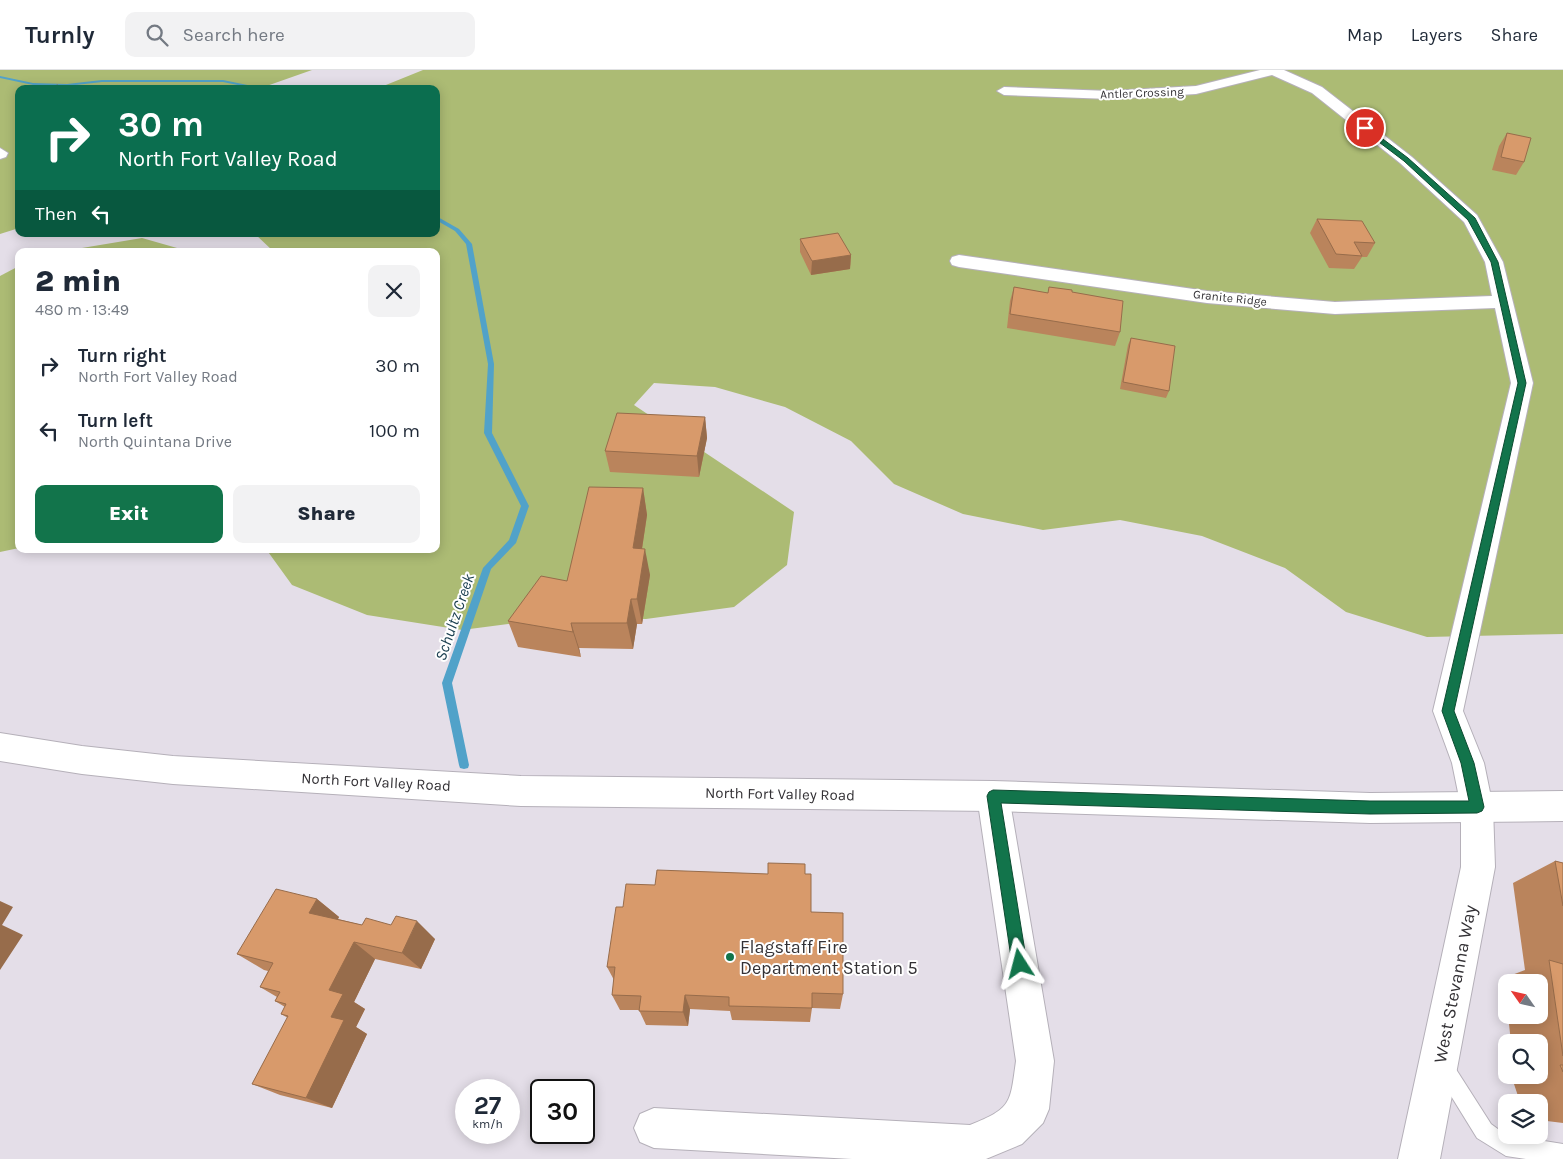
<!DOCTYPE html>
<html lang="en">
<head>
<meta charset="utf-8">
<style>
  body { margin:0; font-family:Karla,sans-serif; background:#f2f2f3; color:#1f2937; height:100vh; display:flex; flex-direction:column; font-size:19px; white-space:nowrap }
  * { box-sizing:border-box; margin:0 }
  p { font-size:16px; color:#747a83 }
  .icon { flex:none; width:28px; height:28px; fill:none; stroke:currentColor; stroke-width:2; stroke-linecap:round; stroke-linejoin:round }
  .map { position:relative; flex:1; overflow:hidden }
  .drawer { position:absolute; left:15px; top:178px; width:425px; height:305px; display:flex; flex-direction:column; background:#fff; border-radius:10px; box-shadow:0 2px 12px #0003 }
  .drawer>* { flex:none }
  .guide { position:absolute; left:15px; top:15px; width:425px; height:152px; border-radius:10px; box-shadow:0 2px 12px #0003; background:#0b6e4f; color:#fff; overflow:hidden }
  .needle { width:32px; rotate:304deg }
  .tools { position:absolute; left:1498px; top:904px; display:grid; gap:10px }
  .tools a { display:grid; place-items:center; width:50px; height:50px; border-radius:10px; background:#fff; box-shadow:0 2px 12px #0003; font-size:25px }
  .speed { position:absolute; left:455px; top:1009px; display:flex; gap:10px; font-size:25px; font-weight:700; text-align:center }
  .speed>* { display:grid; place-content:center; width:65px; height:65px; border-radius:50%; background:#fff; box-shadow:0 2px 12px #0003; line-height:1 }
  .speed small { font-size:12px; font-weight:400 }
  .speed .limit { border:2px solid #111; border-radius:8px; background:#fff; color:#111 }
  .pin { position:absolute; display:grid; place-items:center; width:42px; height:42px; color:#fff; margin:-21px; border:2px solid #fff; border-radius:50%; box-shadow:0 1px 5px #0007 }
  .me { position:absolute; width:55px; margin:-28px; rotate:351deg; stroke-linejoin:round; filter:drop-shadow(0 0 4px #0008) }
  .turn { display:flex; align-items:center; gap:18px; height:105px; padding:0 20px; font-size:22px }
  .turn .icon { width:65px; height:65px; stroke-width:2.5 }
  .turn b { display:block; font-size:35px; line-height:42px }
  .then { display:flex; align-items:center; height:48px; padding:0 20px; background:#0003; gap:10px; font-size:19px }
  .round { display:grid; place-items:center; flex:none; width:52px; height:52px; border-radius:10px; background:#f2f2f3 }
  .head { display:flex; align-items:center; justify-content:space-between; height:85px; padding:0 20px }
  h1 { font-size:30px; font-weight:800; line-height:38px }
  .action { display:flex; gap:10px; margin-top:auto; padding:10px 20px }
  .action a { flex:1; height:58px; border-radius:10px; background:#12744b; color:#fff; font-size:20px; font-weight:800; line-height:58px; text-align:center }
  .action a+a { background:#f2f2f3; color:#1f2937 }
  ul { padding:0; list-style:none }
  li { display:flex; align-items:center; gap:15px; height:65px; padding:0 20px }
  li div { flex:1 }
  li b { display:block; font-size:19px }
  li em { font-style:normal }
  header { display:flex; align-items:center; gap:30px; box-sizing:border-box; height:70px; padding:0 25px; background:#fff; border-bottom:1px solid #e0e1e3 }
  header strong { font-size:24px }
  nav { display:flex; gap:28px; margin-inline-start:auto; font-size:18px }
  .search { width:350px; height:45px; background:#f2f2f3; display:flex; align-items:center; gap:12px; box-sizing:border-box; padding:0 18px; border-radius:10px; color:#747a83; font-size:19px }
  .map>svg:first-child { display:block }
</style>
</head>
<body>
<header>
<strong>Turnly</strong>
<div class="search"><svg class="icon" aria-label="search" viewBox="0 0 24 24"><circle cx="10" cy="10" r="6"/><path d="M15 15l6 6"/></svg>Search here</div>
<nav><a>Map</a><a>Layers</a><a>Share</a></nav>
</header>
<div class="map">
<svg width="1563" height="1089" viewBox="0 0 1563 1089">
  <rect width="100%" height="100%" fill="#e4dee8"/>
  <g fill="#acbb74">
    <polygon points="0,0 312,0 258,19 19,19 19,158 0,164"/>
    <polygon points="423,0 1563,0 1563,564 1427,567 1346,542 1285,498 1202,466 1120,450 1043,460 963,444 894,414 851,371 785,337 715,317 654,313 634,335 794,442 787,495 734,537 646,549 553,548 462,560 367,545 292,515 266,479 436,479 436,181 273,181 255,164 436,164 436,19 376,19"/>
    <polygon points="142,168 177,178 177,181 64,181"/>
    <polygon points="19,196 19,478 0,482 0,206"/>
  </g>
  <g fill="none" stroke-linecap="round" stroke-linejoin="round">
    <g fill="#51a2c9" fill-rule="evenodd">
      <polygon points="0,6 33,13 67,14 102,10 223,10 267,19 257,19 223,12 102,12 67,16 33,15 0,8"/>
      <polygon points="436,146 459,159 472,174 494,294 492,363 529,436 516,473 491,499 452,613 469,695 468,698 464,699 460,698 459,695 442,613 483,498 509,470 521,436 484,363 488,294 466,174 455,161 436,150"/>
    </g>
    <g stroke="#b5b0b9" stroke-width="2">
      <polygon id="lane" points="1445,990 1452,993 1491,1054 1506,1065 1563,1074 1563,1089 1526,1089 1506,1086 1477,1068 1435,1000 1438,993"/>
    </g>
    <g stroke="#b5b0b9" stroke-width="2">
      <g id="street">
        <polygon points="1260,0 1284,0 1322,17 1412,87 1477,145 1503,192 1533,313 1463,641 1484,693 1493,737 1495,797 1440,1089 1398,1089 1461,797 1461,737 1452,693 1433,641 1511,313 1495,238 1335,244 1207,233 959,197 952,195 950,191 952,187 959,185 1207,221 1335,232 1492,226 1485,192 1464,152 1400,93 1312,23 1272,5 1196,24 1110,29 1004,25 997,21 1004,17 1110,21 1196,16"/>
        <polygon points="0,78 8,83 6,87 0,89"/>
        <path d="M 993,711 L 1004,716 L 1009,726 L 1054,991 L 1049,1039 L 1043,1053 L 1022,1074 L 986,1089 L 852,1089 L 654,1078 L 640,1072 L 634,1058 L 640,1044 L 654,1038 L 970,1055 C 1012,1038 1010,1034 1016,991 L 977,726 L 982,716 Z"/>
      </g>
    </g>
    <g stroke="#b5b0b9" stroke-width="2">
      <polygon id="primary" points="0,663 82,676 173,686 521,706 993,711 1370,723 1563,721 1563,751 1370,753 993,741 521,736 173,714 82,704 0,691"/>
    </g>
    <use href="#lane" fill="#fff" fill-rule="evenodd"/>
    <use href="#street" fill="#fff" fill-rule="evenodd"/>
    <use href="#primary" fill="#fff" fill-rule="evenodd"/>
  </g>
  <g fill="#ba845c">
    <polygon points="1507,63 1524,92 1516,105 1492,100 1499,76"/>
    <polygon points="1317,149 1375,173 1367,187 1362,187 1354,199 1329,198 1310,163"/>
    <polygon points="800,169 851,185 850,199 811,205 800,182"/>
    <polygon points="1014,217 1047,223 1072,222 1120,262 1115,276 1007,258 1010,231"/>
    <polygon points="1131,268 1169,321 1166,328 1120,319 1128,275"/>
    <polygon points="705,347 707,368 699,407 610,402 605,381"/>
    <polygon points="643,418 647,445 642,479 650,505 642,554 637,554 633,579 579,578 581,587 518,577 508,551 567,511"/>
    <polygon points="1555,791 1563,793 1563,1053 1539,1050 1539,1032 1520,1032 1512,1008 1516,1007 1515,1005 1539,1005 1539,972 1511,972 1508,945 1539,945 1539,912 1506,912 1506,929 1504,908 1525,900 1513,813"/>
    <polygon points="768,804 805,804 811,842 843,924 840,939 812,938 810,952 732,950 730,941 690,939 688,956 646,955 639,940 620,940 612,925 614,910 607,897 623,837 655,815"/>
    <polygon points="317,829 339,847 338,849 362,855 435,869 421,899 375,889 354,932 365,939 356,957 367,964 332,1038 280,1025 252,1014 288,948 281,944 285,937 275,931 277,927 260,917 268,901 264,900 237,884"/>
  </g>
  <g fill="#976c4b">
    <polygon points="851,185 850,199 811,205 812,191"/>
    <polygon points="705,347 707,368 699,407 697,386"/>
    <polygon points="643,418 647,445 638,505 633,478"/>
    <polygon points="645,479 650,505 642,554 637,529"/>
    <polygon points="631,529 637,554 633,579 627,553"/>
    <polygon points="571,553 579,578 581,587 573,562"/>
    <polygon points="317,829 339,847 332,860 309,843"/>
    <polygon points="0,831 13,837 2,855 23,865 0,900"/>
    <polygon points="417,851 435,869 421,899 402,883"/>
    <polygon points="354,872 375,889 354,932 365,939 356,957 367,964 332,1038 306,1028 331,947 329,920"/>
    <polygon points="685,925 690,939 688,956 683,942"/>
  </g>
  <g fill="#d89a6b" stroke="#976c4b">
    <polygon points="58,15 60,19 39,19"/>
    <polygon points="1507,63 1531,68 1524,92 1501,87"/>
    <polygon points="1317,149 1362,151 1375,173 1354,172 1362,186 1336,184"/>
    <polygon points="838,163 851,185 812,191 800,169"/>
    <polygon points="1014,217 1048,223 1049,217 1072,220 1072,222 1123,231 1120,262 1010,244"/>
    <polygon points="1131,268 1175,276 1169,321 1123,312"/>
    <polygon points="617,343 705,347 697,386 605,381"/>
    <polygon points="589,417 643,418 633,478 645,479 637,529 631,529 627,553 571,553 573,562 508,551 541,506 567,511"/>
    <polygon points="1555,791 1563,793 1563,836"/>
    <polygon points="768,793 805,794 805,804 811,804 811,842 843,843 843,924 812,923 812,938 729,936 729,927 685,925 683,942 639,941 641,926 612,925 615,897 607,897 616,837 623,837 626,814 655,815 657,800 768,804"/>
    <polygon points="276,819 317,829 309,843 362,855 366,848 391,855 396,846 417,851 402,883 354,872 329,920 343,924 331,947 344,950 306,1028 252,1014 288,946 281,944 286,934 275,931 280,922 260,917 273,893 237,884"/>
    <polygon points="1549,890 1563,894 1563,986"/>
    <polygon points="1560,995 1563,995 1563,1002"/>
  </g>
  <polygon fill="#12744b" stroke="#0c4b31" points="1363,57 1367,57 1408,88 1475,148 1498,192 1526,313 1454,641 1474,693 1484,737 1482,741 1477,743 1370,744 1001,733 1027,894 1025,900 1020,902 1014,900 1012,894 987,726 989,722 993,720 1370,731 1469,731 1461,693 1442,641 1518,313 1491,192 1468,150 1404,91 1363,60"/>
  <circle fill="#12744b" stroke="#fff" stroke-width="2" cx="730" cy="887" r="5"/>
  <g text-anchor="middle" stroke-width="4" stroke-linejoin="round" paint-order="stroke">
    <g font-size="12" fill="#333135" stroke="#fff">
      <text transform="translate(1142 23) rotate(-2)" y="4">Antler Crossing</text>
      <text transform="translate(1230 228) rotate(6)" y="4">Granite Ridge</text>
    </g>
    <g font-size="15" fill="#333135" stroke="#fff">
      <text transform="translate(376 712) rotate(3)" y="5">North Fort Valley Road</text>
      <text transform="translate(780 724) rotate(1)" y="5">North Fort Valley Road</text>
    </g>
    <g font-size="16" font-style="italic" fill="#1c4051" stroke="#fff">
      <text transform="translate(454 547) rotate(-71)" y="6">Schultz Creek</text>
    </g>
    <g font-size="18" fill="#333135" stroke="#fff" text-anchor="start">
      <text x="740" y="883">Flagstaff Fire<tspan x="740" dy="21">Department Station 5</tspan></text>
    </g>
    <g font-size="18" fill="#333135" stroke="#fff">
      <text transform="translate(1455 914) rotate(-79)" y="6">West Stevanna Way</text>
    </g>
  </g>
</svg>
<div class="tools">
<a><svg class="needle" viewBox="-14 -14 28 28"><path d="M0-13l5 13h-10z" fill="#e53935"/><path d="M0 13l5-13h-10z" fill="#747a83"/></svg></a>
<a><svg class="icon" aria-label="search" viewBox="0 0 24 24"><circle cx="10" cy="10" r="6"/><path d="M15 15l6 6"/></svg></a>
<a><svg class="icon" aria-label="layers" viewBox="0 0 24 24"><path d="M12 4l9 5-9 5-9-5zM3 14l9 5 9-5"/></svg></a>
</div>
<div class="speed"><div>27<small>km/h</small></div><div class="limit">30</div></div>
<div class="pin" style="left:1365px;top:58px;background:#d93025"><svg class="icon" aria-label="arrive" viewBox="0 0 24 24"><path d="M6 21V4h12l-3 4 3 4H6"/></svg></div>
<svg class="me" style="left:1020px;top:894px" viewBox="-20 -20 40 40"><path d="M0-17L14 15 0 8-14 15z" fill="#12744b" stroke="#fff" stroke-width="4"/></svg>
<div class="guide">
<div class="turn"><svg class="icon" aria-label="right" viewBox="0 0 24 24"><path d="M7 20v-9h11M14 6l5 5-5 5"/></svg><div><b>30 m</b>North Fort Valley Road</div></div>
<div class="then">Then<svg class="icon" aria-label="left" viewBox="0 0 24 24"><path d="M17 20v-9H6M10 6l-5 5 5 5"/></svg></div>
</div>
<section class="drawer">
<div class="head"><div><h1>2 min</h1><p>480 m · 13:49</p></div><a class="round"><svg class="icon" aria-label="close" viewBox="0 0 24 24"><path d="M6 6l12 12M18 6L6 18"/></svg></a></div>
<ul>
<li><svg class="icon" aria-label="right" viewBox="0 0 24 24"><path d="M7 20v-9h11M14 6l5 5-5 5"/></svg><div><b>Turn right</b><p>North Fort Valley Road</p></div><em>30 m</em></li>
<li><svg class="icon" aria-label="left" viewBox="0 0 24 24"><path d="M17 20v-9H6M10 6l-5 5 5 5"/></svg><div><b>Turn left</b><p>North Quintana Drive</p></div><em>100 m</em></li>
</ul>
<div class="action"><a>Exit</a><a>Share</a></div>
</section>
</div>
</body>
</html>
